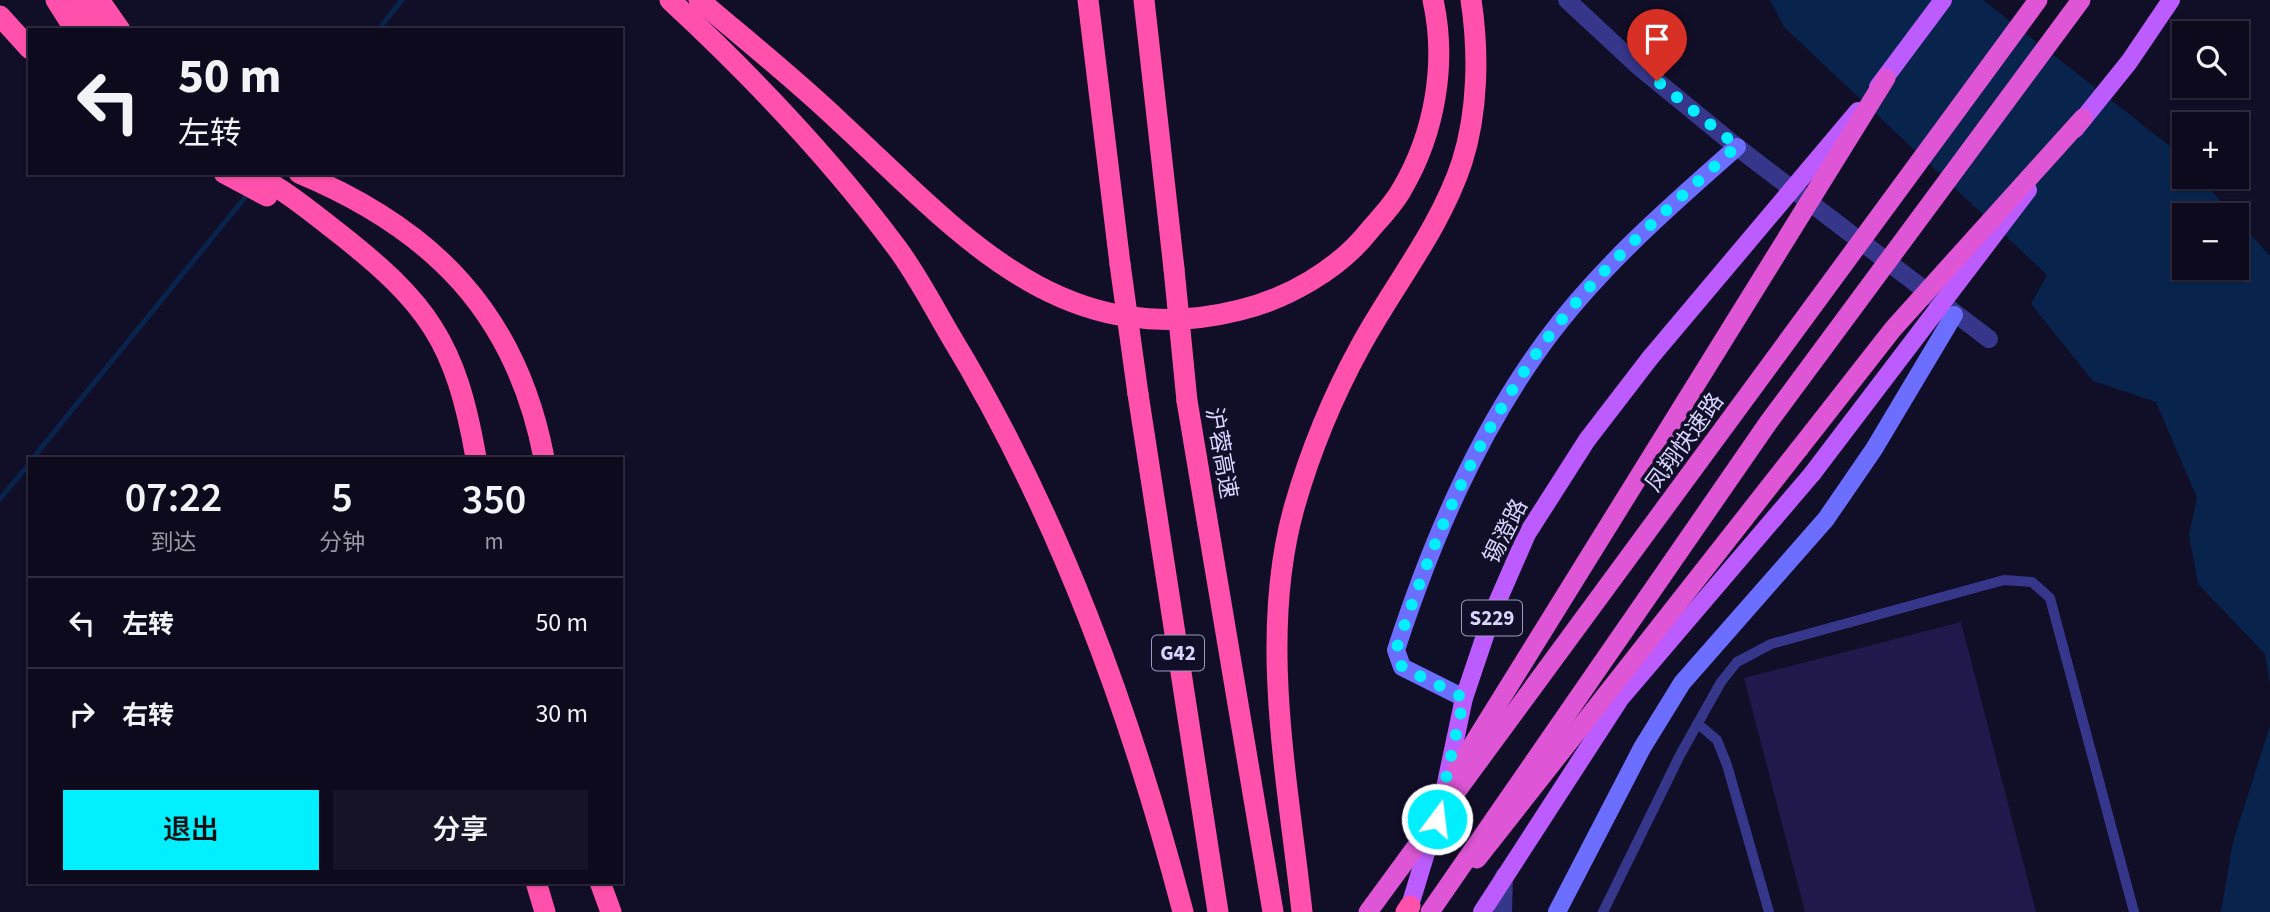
<!DOCTYPE html>
<html lang="zh">
<head>
<meta charset="utf-8">
<style>
  body { margin:0; font-family:"Source Sans 3","Noto Sans SC",sans-serif; background:#161327; color:#f1f3f6; height:100vh; display:flex; flex-direction:column; font-size:26px; white-space:nowrap }
  * { box-sizing:border-box; margin:0 }
  p { font-size:23px; color:#9a9aa4 }
  .icon { flex:none; width:38px; height:38px; fill:none; stroke:currentColor; stroke-width:2; stroke-linecap:round; stroke-linejoin:round }
  .map { position:relative; flex:1; overflow:hidden }
  .drawer { position:absolute; left:28px; top:457px; width:595px; height:427px; display:flex; flex-direction:column; background:#0d0a1e; border-radius:0px; box-shadow:0 2px 5px #0004,0 0 0 2px #2d2b3c }
  .drawer>* { flex:none }
  .banner { position:absolute; left:28px; top:28px; width:595px; height:147px; border-radius:0px; box-shadow:0 2px 5px #0004,0 0 0 2px #2d2b3c; background:#0d0a1e; color:#f1f3f6; overflow:hidden }
  .buttons { position:absolute; left:2172px; top:21px; display:grid; gap:14px }
  .buttons a { display:grid; place-items:center; width:77px; height:77px; border-radius:0px; background:#0d0a1e; box-shadow:0 2px 5px #0004,0 0 0 2px #2d2b3c; font-size:35px }
  .pin { position:absolute; display:grid; place-items:center; width:60px; height:60px; color:#fff; margin:-72px -30px; border-radius:50% 50% 50% 0; rotate:-45deg; box-shadow:0 0 7px #0007 }
  .pin .icon { rotate:45deg }
  .me { position:absolute; width:77px; margin:-38px; rotate:15deg; stroke-linejoin:round; filter:drop-shadow(0 0 5px #0008) }
  .turn { display:flex; align-items:center; gap:24px; height:147px; padding:0 35px; font-size:32px }
  .turn .icon { width:91px; height:91px; stroke-width:2.5 }
  .turn b { display:block; font-size:49px; line-height:60px }
  .eta { display:flex; justify-content:space-evenly; align-items:center; height:119px; text-align:center }
  .eta b { font-size:42px; font-weight:600; line-height:49px }
  .primary-button { display:flex; gap:14px; margin-top:auto; padding:14px 35px }
  .primary-button a { flex:1; height:80px; border-radius:0px; background:#01efff; color:#111; font-size:28px; font-weight:600; line-height:80px; text-align:center }
  .primary-button a+a { background:#161327; color:#f1f3f6 }
  ul { padding:0; list-style:none }
  li { display:flex; align-items:center; gap:21px; height:91px; padding:0 35px; border-top:2px solid #2d2b3c }
  li div { flex:1 }
  li b { display:block; font-size:26px }
  li em { font-style:normal }
  .map>svg:first-child { display:block }
</style>
</head>
<body>
<div class="map">
<svg width="2270" height="912" viewBox="0 0 2270 912">
  <rect width="100%" height="100%" fill="#110e28"/>
  <g fill="#08244d">
    <polygon points="1770,0 1983,0 2171,147 2184,161 2184,177 2199,177 2233,215 2184,215 2184,268 2236,268 2237,219 2270,256 2270,684 2265,654 2198,584 2189,535 2197,498 2156,402 2093,381 2031,304 2047,275 1784,27"/>
    <polygon points="2270,726 2270,912 2221,912 2233,842"/>
  </g>
  <g fill="none" stroke-linecap="round" stroke-linejoin="round">
    <g stroke="#08244d" stroke-width="5">
      <polyline points="378,30 402,0"/>
      <polyline points="33,458 247,195"/>
      <polyline points="0,499 30,463"/>
    </g>
  </g>
  <polygon fill="#21194b" points="1961,622 2036,912 1805,912 1744,678"/>
  <g fill="none" stroke-linecap="round" stroke-linejoin="round">
    <g stroke="#36368a" stroke-width="10">
      <polyline points="1698,724 1717,740 1727,765 1769,912"/>
      <polyline points="1603,912 1680,755 1721,682 1737,662 1771,644 2004,580 2032,582 2050,598 2134,912"/>
    </g>
    <g stroke="#36368a" stroke-width="18">
      <polyline points="1567,0 1637,65 1737,147 1989,339"/>
      <polyline points="1503,912 1504,876"/>
    </g>
    <g stroke="#6c6eff" stroke-width="18">
      <path d="M 1464,698 L 1402,667 L 1396,650 C 1432,540 1477,434 1546,340 C 1600,267 1670,206 1737,147"/>
      <polyline points="1557,912 1642,748 1682,683 1826,519 1874,449 1954,315"/>
    </g>
    <g stroke="#bc5cff" stroke-width="18">
      <polyline points="1408,912 1443,797 1464,698 1493,612 1527,534 1587,440 1650,358"/>
      <polyline points="1482,912 1620,699 1812,474"/>
    </g>
    <polyline stroke="#de56d5" stroke-width="19" points="1477,859 1799,449"/>
    <g stroke="#ff50ab" stroke-width="21">
      <polyline points="56,0 75,30"/>
      <polyline points="79,0 99,30"/>
      <polyline points="99,0 120,30"/>
      <path d="M 670,0 C 751,75 831,159 897,248 C 917,275 933,306 950,335 C 1058,513 1130,710 1183,912"/>
      <path d="M 699,0 C 746,40 795,79 840,122 C 958,231 1060,355 1240,310 C 1287,299 1339,269 1369,231 C 1380,218 1394,204 1402,189 C 1435,133 1447,63 1433,0"/>
      <polyline points="1088,0 1120,264"/>
      <polyline points="1144,0 1174,269"/>
      <polyline points="0,16 30,49"/>
      <polyline points="224,173 267,196"/>
      <path d="M 253,173 C 283,189 309,210 336,231 C 428,303 456,342 476,458"/>
      <path d="M 299,173 C 433,229 516,313 544,458"/>
      <polyline points="1138,394 1218,912"/>
      <polyline points="1187,401 1273,912"/>
      <polyline points="536,882 545,912"/>
      <polyline points="600,882 611,912"/>
      <path d="M 1302,912 C 1288,780 1258,638 1294,508 C 1310,452 1332,398 1360,347 C 1393,286 1440,229 1462,162 C 1478,112 1479,52 1471,0"/>
      <polyline points="1406,912 1410,906"/>
    </g>
    <g stroke="#bc5cff" stroke-width="18">
      <polyline points="1878,87 1943,0"/>
      <polyline points="2075,129 2129,62 2171,0"/>
      <polyline points="1650,358 1858,111"/>
      <polyline points="1812,474 2028,190"/>
    </g>
    <g stroke="#de56d5" stroke-width="19">
      <polyline points="1799,449 1893,329 2083,118"/>
      <polyline points="1450,781 1886,78"/>
      <polyline points="1368,912 2038,0"/>
      <polyline points="1430,912 1768,423 2081,0"/>
    </g>
    <g stroke="#ff50ab" stroke-width="21">
      <polyline points="1120,264 1138,394"/>
      <polyline points="1174,269 1187,401"/>
    </g>
  </g>
  <g fill="none" stroke-linecap="round" stroke-linejoin="round">
    <path stroke="#01efff" stroke-width="12" stroke-dasharray="0 21.6" d="M 1437,819 L 1464,698 L 1402,667 L 1396,650 C 1433,540 1477,434 1546,340 C 1600,267 1670,207 1737,146 L 1657,81"/>
  </g>
  <g text-anchor="middle" stroke-width="7" stroke-linejoin="round" paint-order="stroke">
    <g fill="#110e28" stroke="#9c99be" stroke-width="2">
      <rect x="1462" y="600.5" width="60" height="35" rx="5"/>
      <rect x="1152" y="635.5" width="52" height="35" rx="5"/>
    </g>
    <g font-size="21" font-weight="bold" fill="#d8d5ff">
      <text x="1492" y="625">S229</text>
      <text x="1178" y="660">G42</text>
    </g>
    <g font-size="23" fill="#d8d5ff" stroke="#110e28">
      <text transform="translate(1684 442) rotate(-54)" y="8">凤翔快速路</text>
      <text transform="translate(1222 453) rotate(80)" y="8">沪蓉高速</text>
      <text transform="translate(1505 531) rotate(-63)" y="8">锡澄路</text>
    </g>
  </g>
</svg>
<div class="buttons">
<a><svg class="icon" aria-label="search" viewBox="0 0 24 24"><circle cx="10" cy="10" r="6"/><path d="M15 15l6 6"/></svg></a>
<a>+</a>
<a>−</a>
</div>
<div class="pin" style="left:1657px;top:81px;background:#d93025"><svg class="icon" aria-label="arrive" viewBox="0 0 24 24"><path d="M6 21V4h12l-3 4 3 4H6"/></svg></div>
<svg class="me" style="left:1437px;top:819px" viewBox="-20 -20 40 40"><circle r="17" fill="#01efff" stroke="#fff" stroke-width="3"/><path d="M0-11L8 9 0 5-8 9z" fill="#fff"/></svg>
<div class="banner">
<div class="turn"><svg class="icon" aria-label="left" viewBox="0 0 24 24"><path d="M17 20v-9H6M10 6l-5 5 5 5"/></svg><div><b>50 m</b>左转</div></div>
</div>
<section class="drawer">
<div class="eta">
<div><b>07:22</b><p>到达</p></div>
<div><b>5</b><p>分钟</p></div>
<div><b>350</b><p>m</p></div>
</div>
<ul>
<li><svg class="icon" aria-label="left" viewBox="0 0 24 24"><path d="M17 20v-9H6M10 6l-5 5 5 5"/></svg><div><b>左转</b></div><em>50 m</em></li>
<li><svg class="icon" aria-label="right" viewBox="0 0 24 24"><path d="M7 20v-9h11M14 6l5 5-5 5"/></svg><div><b>右转</b></div><em>30 m</em></li>
</ul>
<div class="primary-button"><a>退出</a><a>分享</a></div>
</section>
</div>
</body>
</html>
